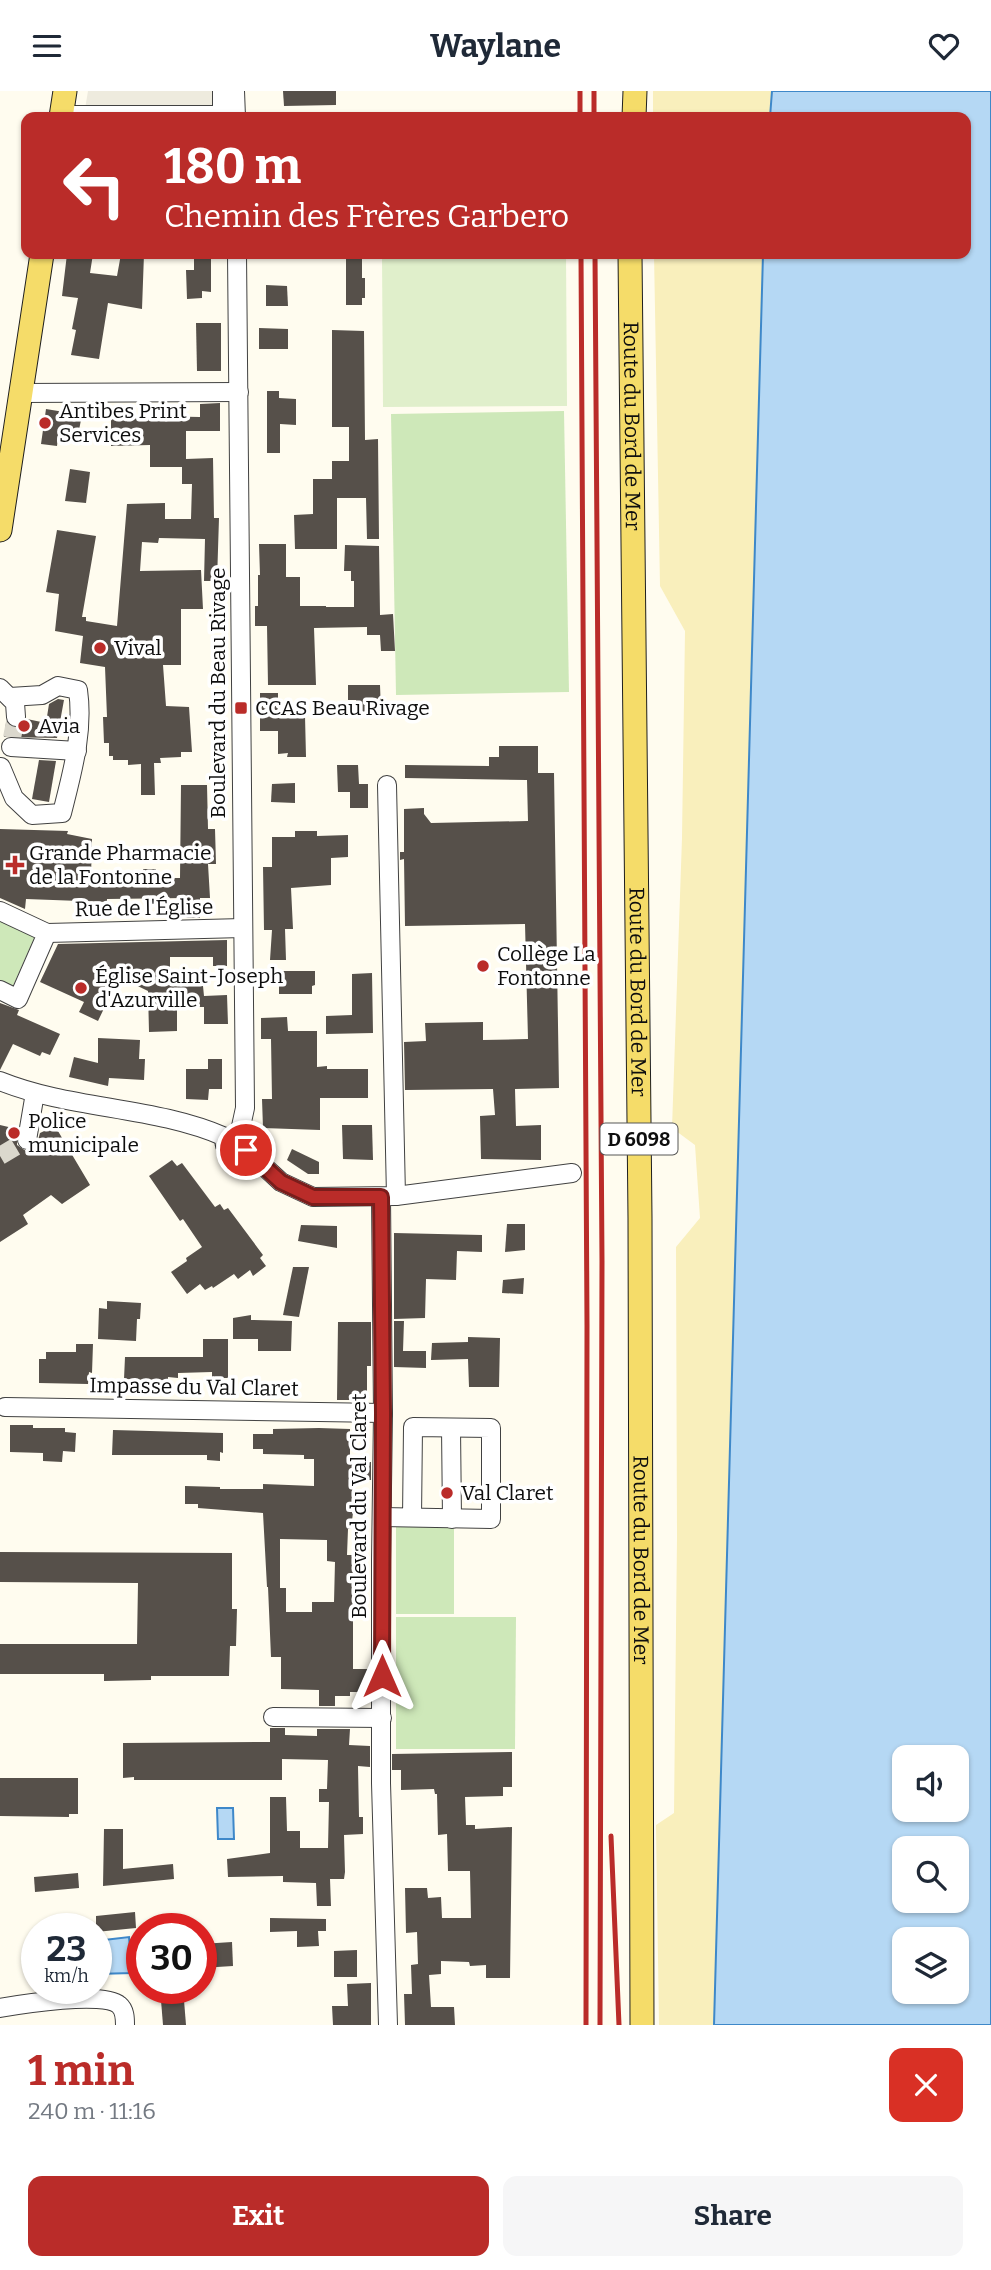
<!DOCTYPE html>
<html lang="en">
<head>
<meta charset="utf-8">
<style>
  body { margin:0; font-family:Bitter,serif; background:#f6f6f7; color:#1f2937; height:100vh; display:flex; flex-direction:column; font-size:26px; white-space:nowrap }
  * { box-sizing:border-box; margin:0 }
  p { font-size:23px; color:#747a83 }
  .icon { flex:none; width:38px; height:38px; fill:none; stroke:currentColor; stroke-width:2; stroke-linecap:round; stroke-linejoin:round }
  .map { position:relative; height:1934px; overflow:hidden }
  .side { display:flex; flex-direction:column; background:#fff; flex:1 }
  .side>* { flex:none }
  .top-card { position:absolute; left:21px; top:21px; width:950px; height:147px; border-radius:14px; box-shadow:0 2px 5px #0004; background:#ba2c29; color:#fff; overflow:hidden }
  .controls { position:absolute; left:892px; top:1654px; display:grid; gap:14px }
  .controls a { display:grid; place-items:center; width:77px; height:77px; border-radius:14px; background:#fff; box-shadow:0 2px 5px #0004; font-size:35px }
  .speed { position:absolute; left:21px; top:1822px; display:flex; gap:14px; font-size:35px; font-weight:700; text-align:center }
  .speed>* { display:grid; place-content:center; width:91px; height:91px; border-radius:50%; background:#fff; box-shadow:0 2px 5px #0004; line-height:1 }
  .speed small { font-size:18px; font-weight:400 }
  .speed .limit { border:10px solid #d22; background:#fff; color:#111 }
  .pin { position:absolute; display:grid; place-items:center; width:60px; height:60px; color:#fff; margin:-30px; border:4px solid #fff; border-radius:50%; box-shadow:0 2px 7px #0007 }
  .me { position:absolute; width:77px; margin:-38px; rotate:0deg; stroke-linejoin:round; filter:drop-shadow(0 0 5px #0008) }
  .turn { display:flex; align-items:center; gap:24px; height:147px; padding:0 28px; font-size:32px }
  .turn .icon { width:91px; height:91px; stroke-width:2.5 }
  .turn b { display:block; font-size:49px; line-height:60px }
  .round { display:grid; place-items:center; flex:none; width:74px; height:74px; border-radius:14px; background:#f6f6f7 }
  .summary { display:flex; align-items:center; justify-content:space-between; height:119px; padding:0 28px }
  h1 { font-size:42px; font-weight:700; line-height:52px; color:#ba2c29 }
  .button { display:flex; gap:14px; margin-top:auto; padding:14px 28px }
  .button a { flex:1; height:80px; border-radius:14px; background:#ba2c29; color:#fff; font-size:28px; font-weight:700; line-height:80px; text-align:center }
  .button a+a { background:#f6f6f7; color:#1f2937 }
  header { display:flex; justify-content:space-between; align-items:center; height:91px; padding:0 28px; background:#fff; font-size:32px; font-weight:700 }
  .map>svg:first-child { display:block }
</style>
</head>
<body>
<header><svg class="icon" aria-label="menu" viewBox="0 0 24 24"><path d="M4 6h16M4 12h16M4 18h16"/></svg>Waylane<svg class="icon" aria-label="heart" viewBox="0 0 24 24"><path d="M12 20l-8-8c-3-5 5-10 8-4 3-6 11-1 8 4z"/></svg></header>
<div class="map">
<svg width="991" height="1934" viewBox="0 0 991 1934">
  <rect width="100%" height="100%" fill="#fffcef"/>
  <g fill="#cee8b9">
    <polygon points="564,320 569,601 396,604 391,323"/>
    <polygon points="0,829 35,845 12,897 0,891"/>
    <rect x="396" y="1433" width="58" height="90"/>
    <polygon points="396,1526 516,1526 515,1658 396,1658"/>
  </g>
  <g fill="#f9efbc">
    <polygon points="653,0 772,0 770,26 653,26"/>
    <polygon points="654,163 763,163 714,1934 659,1934 656,1734 674,1722 677,1446 676,1156 700,1127 695,1054 672,1037 682,747 685,540 660,495"/>
  </g>
  <polygon fill="#e0efcb" points="382,163 566,163 567,315 383,316"/>
  <polygon fill="#eeebde" points="88,0 216,0 216,17 85,18"/>
  <g fill="#b5d8f4" stroke="#3e88c9" stroke-width="2" fill-rule="evenodd">
    <path d="M 772,0 L 991,0 L 991,1934 L 714,1934 L 763,163 L 966,163 L 966,26 L 770,26 ZM 905,1666 L 957,1666 L 957,1718 L 905,1718 ZM 905,1757 L 957,1757 L 957,1810 L 905,1810 ZM 905,1848 L 957,1848 L 957,1900 L 905,1900 Z"/>
    <polygon points="217,1717 233,1717 234,1748 218,1748"/>
    <polygon points="129,1846 132,1882 96,1883 96,1850"/>
  </g>
  <g fill="#56504a" fill-rule="evenodd">
    <polygon points="283,0 336,0 336,14 284,15"/>
    <polygon points="67,163 93,163 90,182 117,185 121,163 144,163 142,218 108,212 99,268 71,264 76,239 72,238 78,207 62,205"/>
    <polygon points="194,163 211,163 211,201 202,200 202,207 187,208 186,179 194,179"/>
    <polygon points="346,163 362,163 362,187 365,187 365,207 362,207 362,214 346,214"/>
    <polygon points="266,194 287,195 288,215 266,215"/>
    <polygon points="196,232 221,232 221,280 197,280"/>
    <polygon points="259,237 288,238 288,258 259,258"/>
    <polygon points="332,239 364,240 365,349 378,348 379,448 367,448 366,407 337,407 337,458 295,458 294,424 313,423 313,388 332,388 332,370 349,370 349,336 332,336"/>
    <polygon points="267,300 279,300 279,307 296,308 296,334 280,333 280,362 267,362"/>
    <polygon points="220,312 220,340 186,340 186,368 213,367 214,427 219,427 217,490 204,490 205,448 159,447 158,452 142,451 140,480 201,479 203,518 181,518 181,574 163,574 166,615 189,616 192,661 181,661 181,666 160,667 161,672 154,672 155,704 141,704 141,673 128,674 128,669 113,669 113,665 109,665 109,652 104,652 103,626 107,626 105,576 80,572 83,545 55,540 59,503 46,501 57,439 96,445 82,526 86,526 86,530 117,535 127,413 165,412 165,428 191,428 192,393 182,393 182,376 150,376 150,354 111,355 111,328 150,327 150,325 200,326 200,313"/>
    <polygon points="46,318 82,324 77,349 58,346 57,355 41,353"/>
    <polygon points="70,378 90,381 86,412 65,410"/>
    <polygon points="259,453 286,453 286,486 300,486 300,515 326,515 326,516 354,516 354,490 351,490 351,480 344,480 345,454 379,455 380,524 393,523 395,560 381,560 380,544 367,544 367,536 314,537 316,594 268,594 267,535 255,535 255,515 258,515 258,484 260,484"/>
    <polygon points="348,594 380,594 381,621 356,621 356,609 348,609"/>
    <polygon points="260,602 278,602 278,625 305,625 306,666 287,666 288,662 278,663 278,640 260,640"/>
    <polygon points="58,608 64,609 57,647 4,646 6,632 16,637 23,635 27,628 46,632 49,613"/>
    <polygon points="499,655 538,655 538,682 554,682 559,997 515,998 516,1035 541,1034 541,1069 481,1068 480,1025 495,1024 493,998 405,999 404,951 426,950 425,932 483,931 483,949 528,948 525,833 405,835 404,768 400,769 400,761 404,761 404,718 424,717 424,723 431,732 528,730 527,689 405,687 405,674 489,675 489,666 499,666"/>
    <polygon points="39,669 56,670 49,711 32,708"/>
    <polygon points="337,674 358,674 359,693 368,693 368,717 350,717 350,701 338,701"/>
    <polygon points="295,692 295,712 271,711 272,693"/>
    <polygon points="181,694 207,694 208,738 215,738 216,773 208,773 210,807 200,807 200,827 185,827 185,807 107,808 107,811 26,808 25,818 0,807 0,738 68,740 67,743 92,748 91,786 143,787 143,778 156,778 156,787 180,787"/>
    <polygon points="295,740 317,740 317,745 348,744 348,766 331,767 331,794 291,797 293,838 285,838 286,869 270,869 272,839 264,839 263,776 272,776 272,746 295,746"/>
    <polygon points="227,849 227,875 213,875 213,866 170,866 170,895 203,895 204,905 227,904 228,933 204,933 204,916 177,916 177,940 149,941 148,900 119,886 98,930 79,921 84,911 40,891 58,853"/>
    <polygon points="279,880 315,880 315,894 312,895 312,903 279,903"/>
    <polygon points="372,882 373,942 326,943 326,925 352,924 352,883"/>
    <polygon points="0,912 19,919 17,924 60,943 50,964 42,961 40,965 13,953 0,979"/>
    <polygon points="287,926 288,940 317,940 317,976 327,975 327,978 368,978 368,1007 320,1007 320,1039 263,1037 262,1008 272,1008 271,948 261,948 261,927"/>
    <polygon points="98,947 140,949 139,968 145,968 144,989 109,987 108,995 69,986 74,966 98,972"/>
    <polygon points="208,968 222,968 222,998 209,998 208,1009 186,1008 186,978 208,978"/>
    <polygon points="0,1034 17,1038 17,1054 26,1060 36,1056 40,1042 55,1035 90,1094 62,1113 51,1104 23,1124 28,1133 0,1151"/>
    <polygon points="342,1034 372,1034 373,1069 343,1068"/>
    <polygon points="292,1058 319,1071 319,1083 308,1083 287,1069"/>
    <polygon points="172,1069 177,1075 182,1072 215,1116 220,1113 224,1119 228,1117 263,1164 260,1167 266,1175 253,1185 250,1179 238,1188 234,1183 213,1197 212,1195 205,1199 200,1193 187,1203 171,1181 187,1170 186,1167 202,1156 183,1128 180,1130 149,1085"/>
    <polygon points="507,1133 525,1133 525,1159 505,1161"/>
    <polygon points="301,1134 337,1135 337,1157 298,1150"/>
    <polygon points="394,1142 482,1144 482,1161 457,1160 456,1189 426,1188 425,1227 394,1228"/>
    <polygon points="293,1176 309,1176 299,1226 283,1224"/>
    <polygon points="524,1187 523,1203 502,1202 503,1189"/>
    <polygon points="107,1210 141,1212 140,1228 137,1228 136,1250 98,1248 99,1217 107,1218"/>
    <polygon points="251,1224 251,1229 292,1230 291,1260 258,1260 258,1248 233,1248 233,1227"/>
    <polygon points="394,1230 404,1230 403,1260 426,1260 426,1277 394,1276"/>
    <polygon points="338,1231 371,1231 371,1275 367,1275 367,1309 337,1309"/>
    <polygon points="468,1246 500,1247 499,1296 469,1296 468,1268 431,1269 432,1252 468,1251"/>
    <polygon points="203,1248 228,1248 228,1287 212,1287 212,1281 178,1282 178,1287 168,1286 168,1290 124,1288 125,1266 203,1266"/>
    <polygon points="76,1253 93,1253 92,1282 89,1281 88,1293 39,1292 39,1268 46,1268 46,1261 76,1261"/>
    <polygon points="10,1334 33,1334 33,1337 65,1337 65,1341 76,1342 75,1361 63,1360 62,1371 43,1370 43,1362 10,1361"/>
    <path d="M 319,1337 L 350,1338 L 350,1371 L 371,1371 L 371,1389 L 352,1389 L 353,1422 L 351,1437 L 348,1438 L 347,1464 L 358,1464 L 358,1487 L 353,1487 L 353,1578 L 370,1578 L 370,1601 L 350,1601 L 350,1605 L 335,1605 L 335,1615 L 319,1615 L 319,1599 L 281,1598 L 281,1566 L 271,1566 L 268,1496 L 267,1496 L 263,1422 L 198,1417 L 198,1413 L 185,1413 L 185,1395 L 220,1396 L 220,1398 L 263,1398 L 263,1393 L 314,1395 L 314,1368 L 304,1368 L 304,1364 L 263,1363 L 263,1358 L 253,1358 L 253,1343 L 273,1343 L 273,1338 ZM 280,1448 L 327,1449 L 327,1470 L 335,1471 L 334,1511 L 312,1511 L 312,1521 L 286,1521 L 286,1497 L 280,1497 Z"/>
    <polygon points="113,1339 223,1342 223,1362 220,1361 220,1370 207,1369 207,1364 112,1364"/>
    <polygon points="0,1461 232,1462 232,1518 237,1518 236,1555 230,1555 229,1585 151,1585 151,1589 104,1590 104,1583 0,1583 0,1553 137,1553 138,1492 0,1491"/>
    <polygon points="270,1637 285,1637 285,1644 317,1645 317,1638 350,1638 349,1654 370,1655 370,1676 358,1675 359,1726 363,1726 363,1743 344,1744 345,1781 344,1788 330,1788 331,1815 317,1815 316,1792 283,1791 283,1785 228,1786 227,1768 270,1762 270,1706 286,1706 287,1740 300,1740 300,1757 328,1757 329,1711 319,1711 319,1698 327,1698 328,1669 282,1668 282,1689 134,1689 134,1686 123,1687 123,1652 270,1651"/>
    <polygon points="512,1661 512,1696 503,1696 503,1705 465,1706 466,1734 475,1734 475,1738 512,1736 510,1887 486,1887 486,1874 470,1875 469,1871 441,1870 441,1883 429,1884 431,1916 454,1916 455,1934 405,1934 404,1903 412,1903 411,1874 418,1873 417,1841 406,1842 405,1797 427,1797 428,1807 441,1806 442,1827 471,1827 470,1780 448,1780 447,1743 438,1744 437,1703 435,1703 434,1698 401,1699 401,1679 392,1679 392,1663"/>
    <polygon points="0,1687 78,1687 78,1723 69,1723 69,1726 0,1725"/>
    <polygon points="104,1738 123,1738 123,1778 173,1773 174,1788 103,1795"/>
    <polygon points="78,1782 79,1797 35,1801 34,1786"/>
    <polygon points="135,1821 136,1837 96,1841 96,1825"/>
    <polygon points="270,1827 326,1828 326,1840 318,1840 319,1855 297,1856 297,1840 270,1841"/>
    <polygon points="232,1851 233,1875 201,1877 201,1853"/>
    <polygon points="357,1859 357,1886 334,1886 334,1860"/>
    <polygon points="371,1892 371,1934 333,1934 332,1915 348,1915 347,1893"/>
    <polygon points="160,1897 183,1897 186,1934 163,1934"/>
  </g>
  <g fill="none" stroke-linecap="round" stroke-linejoin="round">
    <g stroke="#dbd8cd" stroke-width="18" stroke-dasharray="18 9" stroke-linecap="butt">
      <polyline points="12,647 16,626"/>
      <polyline points="0,1065 27,1049"/>
    </g>
    <g stroke="#414141" stroke-width="20">
      <g id="minor">
        <polyline points="235,0 236,26"/>
        <polyline points="61,24 236,24"/>
        <polyline points="222,24 222,0"/>
        <polyline points="237,163 245,1017 240,1040"/>
        <polyline points="22,302 239,301"/>
        <polyline points="0,597 15,612 16,626"/>
        <polyline points="11,656 77,660"/>
        <path d="M 1,676 L 14,707 L 32,724 L 62,722 C 72,682 84,641 78,599 L 58,595 L 42,604 L 10,606"/>
        <polyline points="387,694 396,1105"/>
        <polyline points="0,820 47,842 18,908 0,899"/>
        <polyline points="47,842 243,837"/>
        <path d="M 0,990 C 72,1019 154,1015 225,1046"/>
        <path d="M 225,1046 C 223,1055 227,1061 235,1063 L 246,1059"/>
        <polyline points="27,1049 35,1002"/>
        <polyline points="246,1059 281,1091 313,1106 396,1105 572,1082"/>
        <polyline points="381,1106 383,1322 381,1470 381,1692 388,1934"/>
        <polyline points="5,1316 383,1322"/>
        <polyline points="451,1337 452,1428"/>
        <polyline points="382,1426 491,1428 491,1337 413,1336 412,1427"/>
        <polyline points="273,1626 382,1627"/>
        <path d="M 0,1917 C 22,1913 104,1900 119,1914 C 125,1919 125,1927 125,1934"/>
      </g>
    </g>
    <g stroke="#1f1f1f" stroke-width="25">
      <g id="major">
        <polyline points="61,26 65,0"/>
        <polyline points="634,26 635,0"/>
        <path id="s1" d="M 630,163 L 640,1127 L 642,1934"/>
        <polyline points="0,439 42,163"/>
      </g>
    </g>
    <use href="#minor" stroke="#fff" stroke-width="18"/>
    <use href="#major" stroke="#f5dc69" stroke-width="23"/>
    <g stroke="#ba2c29" stroke-width="5">
      <polyline points="580,0 580,26"/>
      <polyline points="594,0 594,26"/>
      <polyline points="581,163 587,1234 586,1934"/>
      <polyline points="595,163 602,1170 600,1934"/>
      <polyline points="611,1745 619,1934"/>
    </g>
  </g>
  <g fill="none" stroke-linecap="round" stroke-linejoin="round">
    <g stroke="#791d1b" stroke-width="18">
      <polyline id="route" points="246,1059 281,1091 313,1106 381,1106 383,1322 382,1585"/>
    </g>
    <use href="#route" stroke="#ba2c29" stroke-width="12"/>
  </g>
  <g fill="#ba2c29" stroke="#fff" stroke-width="2.5">
    <circle cx="45" cy="332" r="7"/>
    <circle cx="100" cy="557" r="7"/>
    <rect x="234" y="610" width="14" height="14" rx="3.5"/>
    <circle cx="24" cy="635" r="7"/>
    <path d="M11.5 763.5h7v7h7v7h-7v7h-7v-7h-7v-7h7z"/>
    <circle cx="483" cy="875" r="7"/>
    <circle cx="81" cy="897" r="7"/>
    <circle cx="14" cy="1042" r="7"/>
    <circle cx="447" cy="1402" r="7"/>
  </g>
  <g text-anchor="middle" stroke-width="7" stroke-linejoin="round" paint-order="stroke">
    <rect fill="#fff" stroke="#565656" stroke-width="2" x="600.5" y="1032.5" width="77" height="31" rx="5"/>
    <g font-size="19" font-weight="bold" fill="#0e0e0e">
      <text x="639" y="1055">D 6098</text>
    </g>
    <g font-size="21" fill="#0e0e0e" stroke="#fff" text-anchor="start">
      <text x="59" y="327">Antibes Print<tspan x="59" dy="24">Services</tspan></text>
      <text x="114" y="564">Vival</text>
      <text x="255" y="624">CCAS Beau Rivage</text>
      <text x="38" y="642">Avia</text>
      <text x="29" y="769">Grande Pharmacie<tspan x="29" dy="24">de la Fontonne</tspan></text>
      <text x="497" y="870">Collège La<tspan x="497" dy="24">Fontonne</tspan></text>
      <text x="95" y="892">Église Saint-Joseph<tspan x="95" dy="24">d'Azurville</tspan></text>
      <text x="28" y="1037">Police<tspan x="28" dy="24">municipale</tspan></text>
      <text x="461" y="1409">Val Claret</text>
    </g>
    <g font-size="21" fill="#0e0e0e" stroke="#fff">
      <text dy="7" stroke="none"><textPath href="#s1" startOffset="172">Route du Bord de Mer</textPath></text>
      <text transform="translate(218 602) rotate(-90)" y="7">Boulevard du Beau Rivage</text>
      <text transform="translate(144 817) rotate(-1)" y="7">Rue de l'Église</text>
      <text dy="7" stroke="none"><textPath href="#s1" startOffset="738">Route du Bord de Mer</textPath></text>
      <text transform="translate(194 1296) rotate(1)" y="7">Impasse du Val Claret</text>
      <text transform="translate(359 1415) rotate(-90)" y="7">Boulevard du Val Claret</text>
      <text dy="7" stroke="none"><textPath href="#s1" startOffset="1306">Route du Bord de Mer</textPath></text>
    </g>
  </g>
</svg>
<div class="controls">
<a><svg class="icon" aria-label="sound" viewBox="0 0 24 24"><path d="M4 9h4l5-4v14l-5-4H4zM17 9q2 3 0 6"/></svg></a>
<a><svg class="icon" aria-label="search" viewBox="0 0 24 24"><circle cx="10" cy="10" r="6"/><path d="M15 15l6 6"/></svg></a>
<a><svg class="icon" aria-label="layers" viewBox="0 0 24 24"><path d="M12 4l9 5-9 5-9-5zM3 14l9 5 9-5"/></svg></a>
</div>
<div class="speed"><div>23<small>km/h</small></div><div class="limit">30</div></div>
<div class="pin" style="left:246px;top:1059px;background:#d93025"><svg class="icon" aria-label="arrive" viewBox="0 0 24 24"><path d="M6 21V4h12l-3 4 3 4H6"/></svg></div>
<svg class="me" style="left:382px;top:1585px" viewBox="-20 -20 40 40"><path d="M0-17L14 15 0 8-14 15z" fill="#ba2c29" stroke="#fff" stroke-width="4"/></svg>
<div class="top-card">
<div class="turn"><svg class="icon" aria-label="left" viewBox="0 0 24 24"><path d="M17 20v-9H6M10 6l-5 5 5 5"/></svg><div><b>180 m</b>Chemin des Frères Garbero</div></div>
</div>
</div>
<section class="side">
<div class="summary"><div><h1>1 min</h1><p>240 m · 11:16</p></div><a class="round" style="background:#d93025;color:#fff"><svg class="icon" aria-label="close" viewBox="0 0 24 24"><path d="M6 6l12 12M18 6L6 18"/></svg></a></div>
<div class="button"><a>Exit</a><a>Share</a></div>
</section>
</body>
</html>
